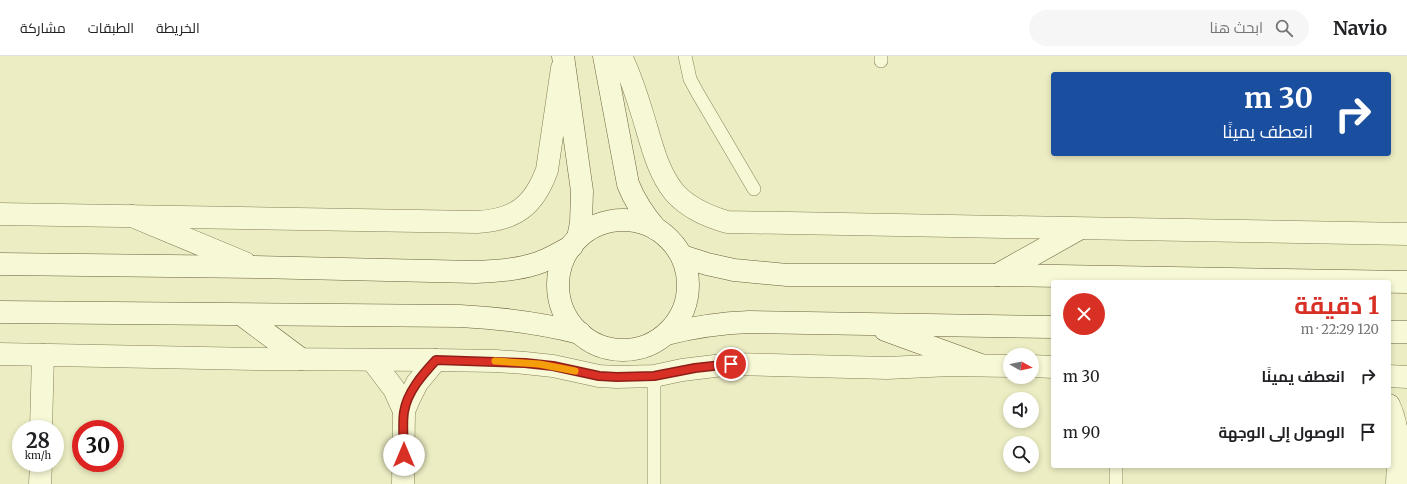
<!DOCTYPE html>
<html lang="ar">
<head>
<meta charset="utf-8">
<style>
  body { margin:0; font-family:Merriweather,Cairo,serif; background:#f6f6f6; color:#202124; direction:rtl; height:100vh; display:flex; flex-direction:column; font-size:15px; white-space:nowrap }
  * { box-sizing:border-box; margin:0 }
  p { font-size:13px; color:#757577 }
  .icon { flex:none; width:22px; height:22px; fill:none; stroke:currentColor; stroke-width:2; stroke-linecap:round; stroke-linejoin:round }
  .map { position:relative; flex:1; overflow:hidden; direction:ltr }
  .sheet { position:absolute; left:1051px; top:224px; width:340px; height:188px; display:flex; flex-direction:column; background:#fff; border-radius:4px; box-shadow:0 2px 6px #0003; direction:rtl }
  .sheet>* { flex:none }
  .hud { position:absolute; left:1051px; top:16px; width:340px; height:84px; border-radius:4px; box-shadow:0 2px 6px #0003; direction:rtl; background:#1a4fa0; color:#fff; overflow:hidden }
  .needle { width:26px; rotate:98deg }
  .controls { position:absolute; left:1003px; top:292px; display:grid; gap:8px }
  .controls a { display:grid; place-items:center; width:36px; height:36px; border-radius:50%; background:#fff; box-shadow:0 2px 6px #0003; font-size:20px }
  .speed { position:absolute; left:12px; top:364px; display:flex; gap:8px; font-size:20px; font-weight:700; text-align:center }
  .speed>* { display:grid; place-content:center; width:52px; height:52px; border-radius:50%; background:#fff; box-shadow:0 2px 6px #0003; line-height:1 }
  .speed small { font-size:10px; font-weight:400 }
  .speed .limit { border:6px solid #d22; background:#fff; color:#111 }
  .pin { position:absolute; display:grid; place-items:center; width:34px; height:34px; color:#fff; margin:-17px; border:2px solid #fff; border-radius:50%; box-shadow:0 1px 4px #0007 }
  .me { position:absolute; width:44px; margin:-22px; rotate:0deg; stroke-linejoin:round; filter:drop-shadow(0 0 3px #0008) }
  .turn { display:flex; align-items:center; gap:14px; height:84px; padding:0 12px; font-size:18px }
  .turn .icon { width:52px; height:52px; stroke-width:2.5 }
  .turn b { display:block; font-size:28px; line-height:34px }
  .round { display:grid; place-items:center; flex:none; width:42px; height:42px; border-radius:21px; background:#f6f6f6 }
  .head { display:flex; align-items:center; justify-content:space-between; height:68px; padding:0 12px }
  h1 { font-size:24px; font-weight:700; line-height:30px; color:#d93025 }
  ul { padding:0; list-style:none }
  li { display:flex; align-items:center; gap:12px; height:56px; padding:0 12px }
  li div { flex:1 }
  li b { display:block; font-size:15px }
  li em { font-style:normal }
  header { display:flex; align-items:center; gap:24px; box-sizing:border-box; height:56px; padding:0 20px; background:#fff; border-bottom:1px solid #e0e0e0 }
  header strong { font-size:19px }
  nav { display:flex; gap:22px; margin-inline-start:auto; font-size:14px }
  .search { width:280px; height:36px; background:#f6f6f6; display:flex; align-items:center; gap:10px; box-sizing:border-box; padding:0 14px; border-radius:22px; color:#757577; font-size:15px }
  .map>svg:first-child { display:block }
</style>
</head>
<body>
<header>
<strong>Navio</strong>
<div class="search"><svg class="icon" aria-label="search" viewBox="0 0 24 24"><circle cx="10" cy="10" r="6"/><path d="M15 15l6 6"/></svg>ابحث هنا</div>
<nav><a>الخريطة</a><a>الطبقات</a><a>مشاركة</a></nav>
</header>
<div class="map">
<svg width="1407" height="428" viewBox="0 0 1407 428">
  <rect width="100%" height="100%" fill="#ecedc2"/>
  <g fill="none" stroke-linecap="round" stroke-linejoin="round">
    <g stroke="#87805a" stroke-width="14">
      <g id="service">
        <polyline points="685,0 690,23 697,36 754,133"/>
        <polyline points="881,5 881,0"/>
        <polyline points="654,428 654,320"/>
        <polyline points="1116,428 1116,410"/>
      </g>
    </g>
    <g stroke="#87805a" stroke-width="23">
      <g id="minor">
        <path d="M 621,0 C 630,19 637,40 643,60 C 651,86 657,115 674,136 C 688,152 707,160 727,166 L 1407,178"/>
        <path d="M 0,158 L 477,166 C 515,164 534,150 547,114 L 562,12"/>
        <polyline points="0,298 255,303 436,304 496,305 525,307 553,310 599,320 617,321 654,320 682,314 731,308 887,312 950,309 1010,310"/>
        <polyline points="372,304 394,333 404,355"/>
        <polyline points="1032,310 1053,311"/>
        <polyline points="1389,320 1407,321"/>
        <path d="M 1389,349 C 1401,375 1398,401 1397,428"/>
        <polyline points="41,373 43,299"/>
        <polyline points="40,428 41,407"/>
        <polyline points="403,428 404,355 410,341 417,327 436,304"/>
      </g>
    </g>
    <g stroke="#69613d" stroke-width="23">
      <g id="secondary">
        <polyline points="563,0 582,135 581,167 578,182"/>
        <path d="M 604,0 L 628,128 C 635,146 644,159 656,173"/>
        <polyline points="132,160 245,207"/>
        <circle cx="623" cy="229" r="65"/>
        <polyline points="682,200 707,208 734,214 787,219 997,219 1407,226"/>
        <path d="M 0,208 L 255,211 L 475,216 C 495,215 516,214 535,208 C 548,204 560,197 572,190"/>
        <polyline points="997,219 1079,173"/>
        <path d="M 0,256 L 460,260 C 501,262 540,267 580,277"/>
        <polyline points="242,259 301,303"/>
        <polyline points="885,274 981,309"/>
        <polyline points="1389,276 1407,276"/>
        <path d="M 666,278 C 694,271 721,267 749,266 L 1053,271"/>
      </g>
    </g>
    <use href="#service" stroke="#f7f8d5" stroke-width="13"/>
    <use href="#minor" stroke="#f7f8d5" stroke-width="22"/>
    <use href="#secondary" stroke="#f7f8d5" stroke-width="22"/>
  </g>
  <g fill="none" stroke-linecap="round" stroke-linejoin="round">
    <g stroke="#8d1f18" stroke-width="10">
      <path id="route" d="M 404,399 C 404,385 402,369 404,356 C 407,336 423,318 436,304 L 525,307 L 553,310 L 599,320 L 617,321 L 654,320 L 695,312 L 731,308"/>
    </g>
    <use href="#route" stroke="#d93025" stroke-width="7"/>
    <polyline stroke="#f59e0b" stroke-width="7" points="495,305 539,308 575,315"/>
  </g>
</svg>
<div class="controls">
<a><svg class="needle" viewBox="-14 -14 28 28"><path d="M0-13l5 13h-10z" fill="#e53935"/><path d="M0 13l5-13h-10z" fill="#757577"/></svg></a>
<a><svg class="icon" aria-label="sound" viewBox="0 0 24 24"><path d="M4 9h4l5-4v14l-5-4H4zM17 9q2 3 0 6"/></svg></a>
<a><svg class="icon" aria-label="search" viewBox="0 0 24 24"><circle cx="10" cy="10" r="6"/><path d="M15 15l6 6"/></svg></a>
</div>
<div class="speed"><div>28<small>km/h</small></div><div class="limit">30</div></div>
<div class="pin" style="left:731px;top:308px;background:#d93025"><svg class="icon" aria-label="arrive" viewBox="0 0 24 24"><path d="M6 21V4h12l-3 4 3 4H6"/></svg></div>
<svg class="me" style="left:404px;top:399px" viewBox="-20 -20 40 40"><circle r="19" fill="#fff"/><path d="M0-13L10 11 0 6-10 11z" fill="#d93025"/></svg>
<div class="hud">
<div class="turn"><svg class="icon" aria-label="right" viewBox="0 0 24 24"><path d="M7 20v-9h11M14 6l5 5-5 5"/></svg><div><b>30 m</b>انعطف يمينًا</div></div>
</div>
<section class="sheet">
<div class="head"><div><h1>1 دقيقة</h1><p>120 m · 22:29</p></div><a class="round" style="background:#d93025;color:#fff"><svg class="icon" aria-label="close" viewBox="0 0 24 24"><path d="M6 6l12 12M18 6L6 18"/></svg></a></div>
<ul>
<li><svg class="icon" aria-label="right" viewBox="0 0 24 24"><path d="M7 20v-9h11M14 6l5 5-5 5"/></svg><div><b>انعطف يمينًا</b></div><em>30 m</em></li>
<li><svg class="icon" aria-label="arrive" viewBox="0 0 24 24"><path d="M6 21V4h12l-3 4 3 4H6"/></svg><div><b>الوصول إلى الوجهة</b></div><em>90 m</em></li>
</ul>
</section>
</div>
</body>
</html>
